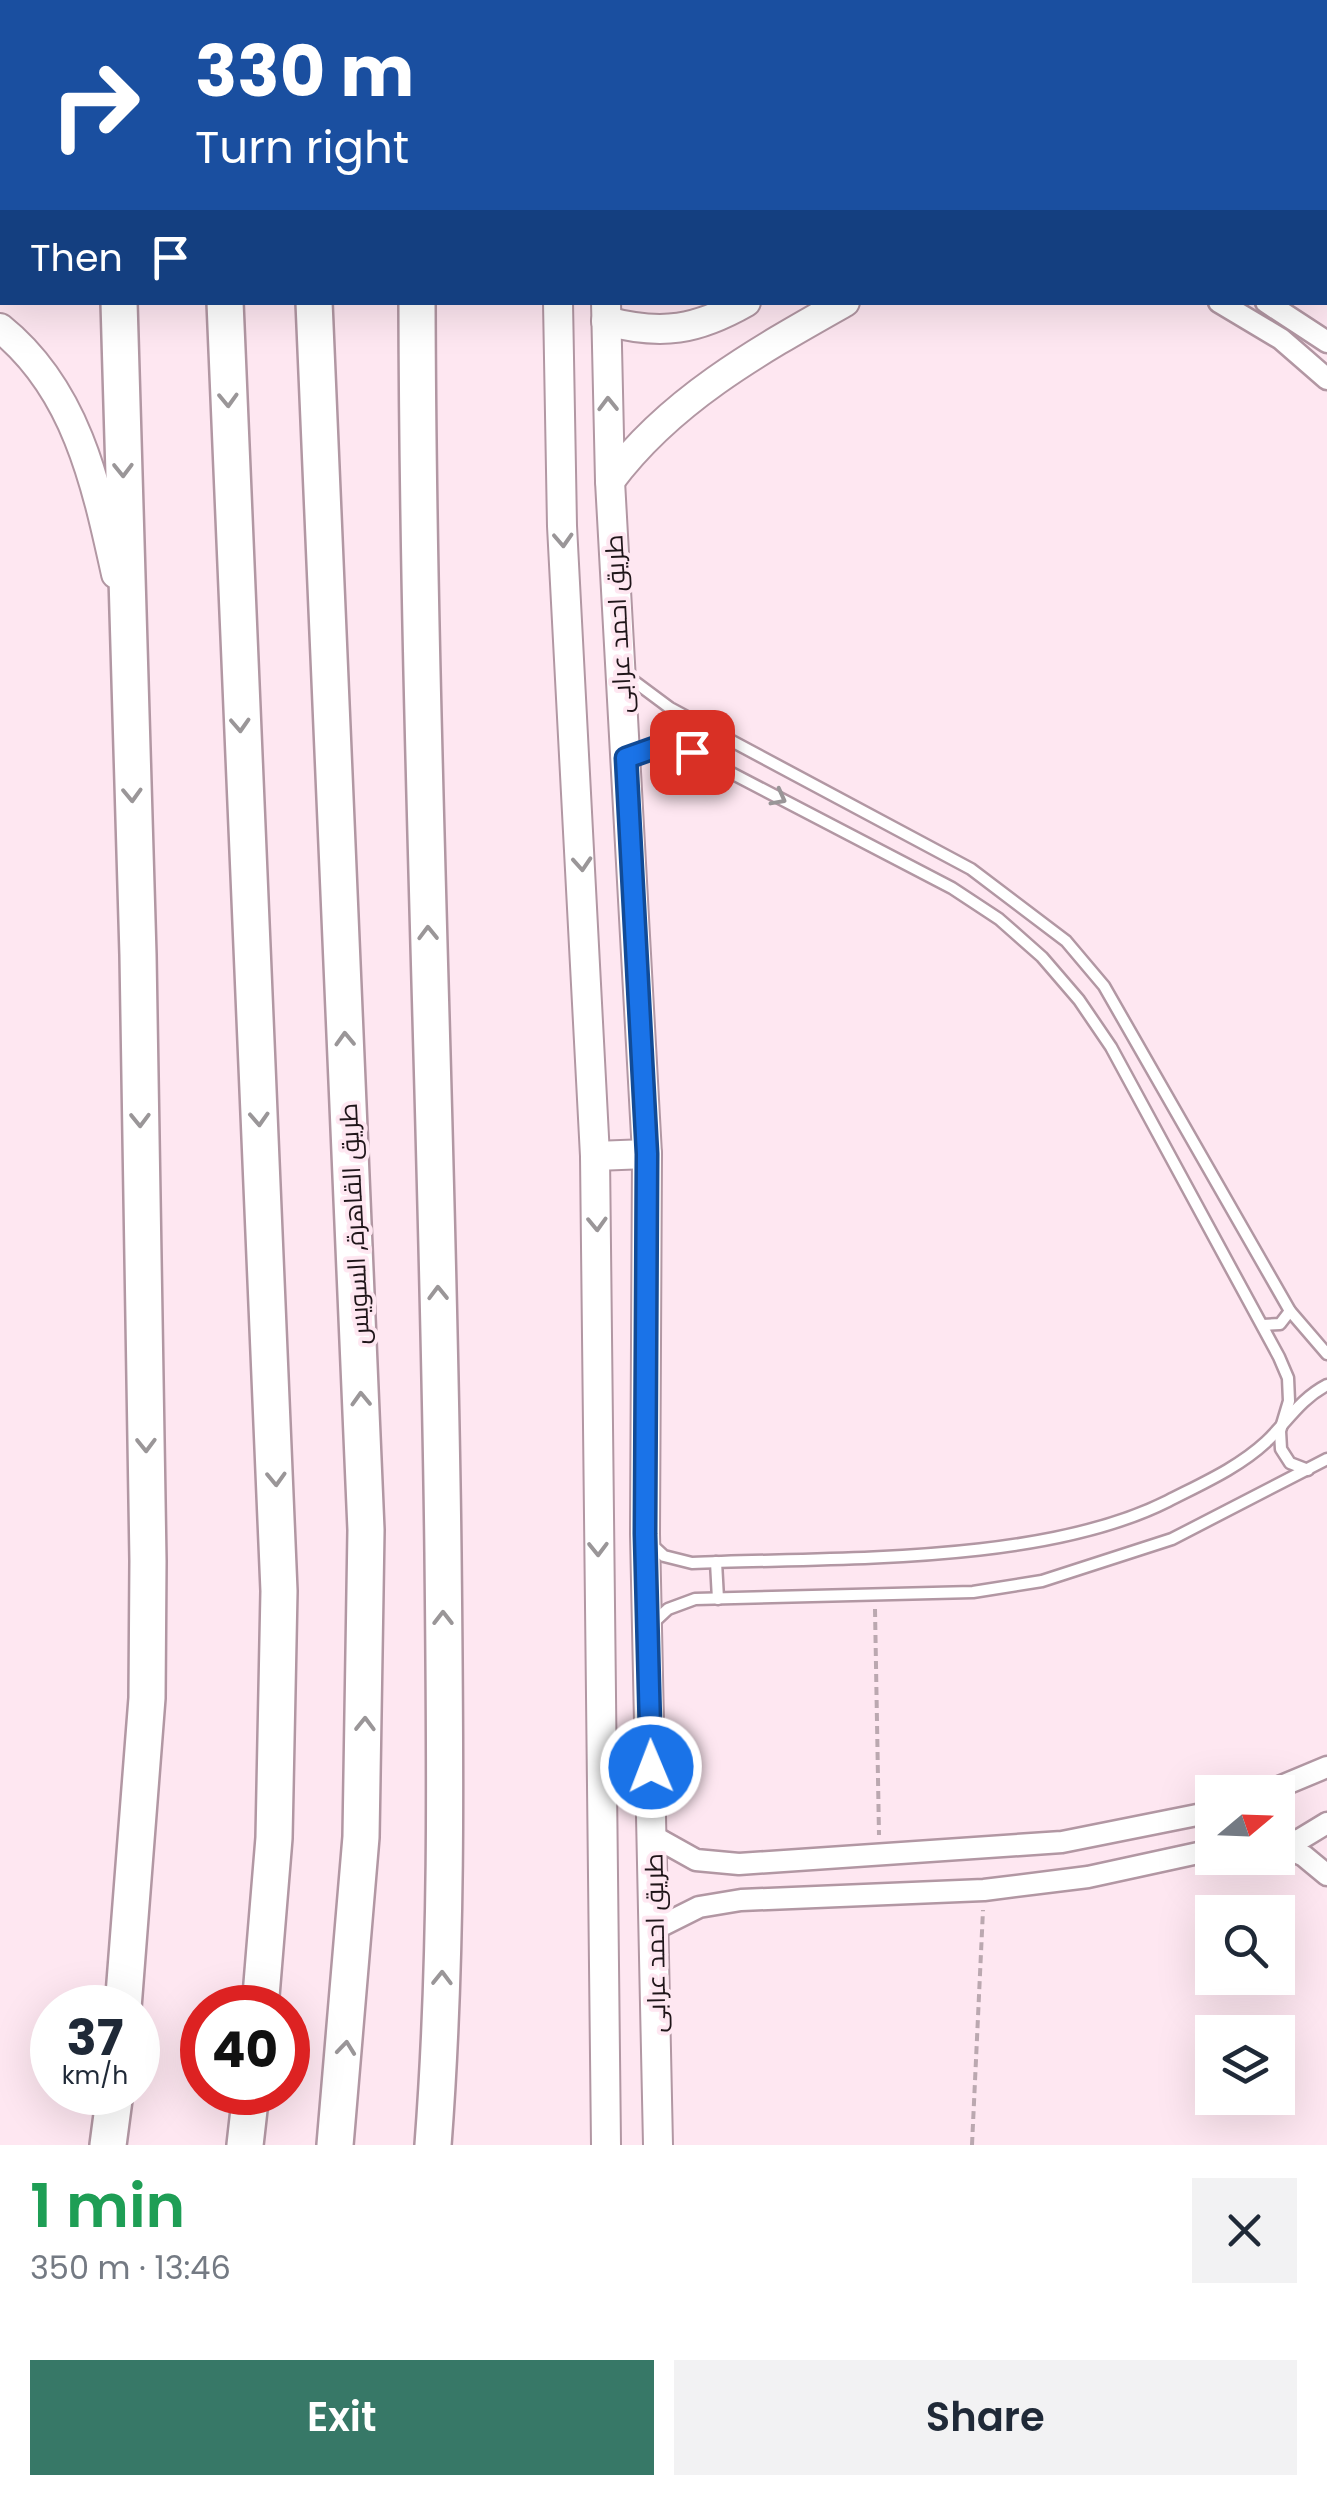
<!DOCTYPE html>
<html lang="en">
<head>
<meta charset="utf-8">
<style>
  body { margin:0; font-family:Poppins,Cairo,sans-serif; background:#f2f2f3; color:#1f2937; height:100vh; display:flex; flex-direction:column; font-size:38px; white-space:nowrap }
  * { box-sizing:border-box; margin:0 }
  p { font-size:32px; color:#747a83 }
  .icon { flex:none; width:55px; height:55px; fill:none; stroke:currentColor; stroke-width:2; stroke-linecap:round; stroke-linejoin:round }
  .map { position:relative; height:2145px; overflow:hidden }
  .sheet { display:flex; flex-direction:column; background:#fff; flex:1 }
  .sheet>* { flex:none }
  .banner { position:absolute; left:0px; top:0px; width:1328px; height:305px; box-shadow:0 10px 40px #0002; background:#1a4fa0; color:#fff; overflow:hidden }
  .needle { width:65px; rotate:71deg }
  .tools { position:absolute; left:1195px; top:1775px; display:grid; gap:20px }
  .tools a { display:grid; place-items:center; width:100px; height:100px; border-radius:0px; background:#fff; box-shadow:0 10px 40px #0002; font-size:50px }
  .speed { position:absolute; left:30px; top:1985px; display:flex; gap:20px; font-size:50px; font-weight:700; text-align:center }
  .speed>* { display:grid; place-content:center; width:130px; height:130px; border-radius:50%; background:#fff; box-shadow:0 10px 40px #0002; line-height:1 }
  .speed small { font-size:25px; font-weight:400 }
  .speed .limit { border:15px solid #d22; background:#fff; color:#111 }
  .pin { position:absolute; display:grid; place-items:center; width:85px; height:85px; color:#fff; margin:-42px; border-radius:20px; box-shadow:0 5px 15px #0006 }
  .me { position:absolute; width:110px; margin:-55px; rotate:359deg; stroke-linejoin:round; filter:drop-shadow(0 0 8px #0008) }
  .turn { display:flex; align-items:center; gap:35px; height:210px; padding:0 30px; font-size:45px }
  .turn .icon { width:130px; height:130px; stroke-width:2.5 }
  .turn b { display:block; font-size:70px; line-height:85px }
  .then { display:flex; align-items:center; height:95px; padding:0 30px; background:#0003; gap:20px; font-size:38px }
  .round { display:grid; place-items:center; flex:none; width:105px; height:105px; border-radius:0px; background:#f2f2f3 }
  .head { display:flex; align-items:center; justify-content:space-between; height:170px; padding:0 30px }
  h1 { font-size:60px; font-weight:600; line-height:75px; color:#1e9e55 }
  .cta { display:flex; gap:20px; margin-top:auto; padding:20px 30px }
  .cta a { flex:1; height:115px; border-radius:0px; background:#377867; color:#fff; font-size:40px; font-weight:600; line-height:115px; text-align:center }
  .cta a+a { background:#f2f2f3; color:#1f2937 }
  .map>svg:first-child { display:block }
</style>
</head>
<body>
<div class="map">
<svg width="1327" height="2145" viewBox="0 0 1327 2145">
  <rect width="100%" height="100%" fill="#fee7f1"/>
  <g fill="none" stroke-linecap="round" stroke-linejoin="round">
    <g stroke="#b297a3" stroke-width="15">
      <g id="lane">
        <polyline points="627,676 670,708 971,869 1066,941 1104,986 1290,1311 1327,1354"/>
        <polyline points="691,752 698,722"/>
        <polyline points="627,758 657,747 691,752 952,888 999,919 1042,957 1079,1000 1111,1047 1279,1357 1288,1378 1289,1401 1280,1431 1281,1449 1290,1463 1308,1470"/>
        <polyline points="1263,1325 1280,1324 1290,1311"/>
        <path d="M 651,1544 L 664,1556 L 692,1563 C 833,1557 1041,1565 1168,1501 C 1201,1484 1238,1468 1266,1442 C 1287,1422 1300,1399 1327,1385"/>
        <polyline points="716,1562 718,1599"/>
        <polyline points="653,1623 668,1609 695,1599 973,1592 1042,1581 1172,1539 1327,1459"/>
      </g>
    </g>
    <g stroke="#b297a3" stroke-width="25">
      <g id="street">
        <polyline points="1219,302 1281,339 1327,379"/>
        <polyline points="1266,302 1327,342"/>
        <polyline points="1267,1792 1327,1767"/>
        <polyline points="653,1836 696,1860 739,1864 1062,1842 1212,1812"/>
        <polyline points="1278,1841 1299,1840 1327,1823"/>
        <polyline points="1278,1844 1304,1856 1327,1875"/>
        <polyline points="655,1929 699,1907 741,1900 984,1890 1088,1877 1212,1850"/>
      </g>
    </g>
    <g stroke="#b297a3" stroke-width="32">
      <g id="secondary">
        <polyline points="91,2 91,0"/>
        <polyline points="565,2 565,0"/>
        <polyline points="613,2 613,0"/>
        <polyline points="1267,2 1271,0"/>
        <polyline points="1325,29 1327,28"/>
        <polyline points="0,130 2,129"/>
        <polyline points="558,302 562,526 595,1156 606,2145"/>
        <polyline points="606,302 610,481 647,1154 645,1534 658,2145"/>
        <path d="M 606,321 C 662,336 697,330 746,302"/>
        <path d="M 0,328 C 76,389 96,483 116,574"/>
        <path d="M 610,481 C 670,400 758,351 845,302"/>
        <polyline points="595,1156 647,1154"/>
      </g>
    </g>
    <g stroke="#b297a3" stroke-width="40">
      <g id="highway">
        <polyline points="112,0 112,2"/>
        <polyline points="221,0 221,2"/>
        <polyline points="310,0 310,2"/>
        <polyline points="370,0 371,2"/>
        <polyline points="420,2 420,0"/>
        <polyline points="119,302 138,955 148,1561 147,1698 123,2008"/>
        <polyline points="225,302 279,1591 274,1838 260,2008"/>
        <polyline points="314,302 366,1530 361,1837 335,2145"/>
        <path d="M 417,302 C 418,719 438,1136 443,1553 C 445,1750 448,1948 433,2145"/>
        <polyline points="108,2145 115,2092"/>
        <polyline points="245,2145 251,2092"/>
      </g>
    </g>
    <g stroke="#bba8b0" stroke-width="4" stroke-dasharray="8 5" stroke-linecap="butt">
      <polyline points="875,1609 879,1835"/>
      <polyline points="972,2145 983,1910"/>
    </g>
    <use href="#lane" stroke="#fff" stroke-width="10"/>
    <use href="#street" stroke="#fff" stroke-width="20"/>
    <use href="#secondary" stroke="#fff" stroke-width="28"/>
    <use href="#highway" stroke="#fff" stroke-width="35"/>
  </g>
  <defs><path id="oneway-chevron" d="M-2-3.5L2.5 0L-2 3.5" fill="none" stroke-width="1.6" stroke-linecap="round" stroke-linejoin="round" transform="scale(2.5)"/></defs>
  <g stroke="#9a9698">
    <use href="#oneway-chevron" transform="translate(228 400) rotate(88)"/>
    <use href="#oneway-chevron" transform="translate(608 404) rotate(-91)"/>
    <use href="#oneway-chevron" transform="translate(123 470) rotate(89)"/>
    <use href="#oneway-chevron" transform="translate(563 540) rotate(87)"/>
    <use href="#oneway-chevron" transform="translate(240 725) rotate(87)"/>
    <use href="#oneway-chevron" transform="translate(132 795) rotate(88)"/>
    <use href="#oneway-chevron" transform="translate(779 798) rotate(28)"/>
    <use href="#oneway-chevron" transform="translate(582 864) rotate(86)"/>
    <use href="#oneway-chevron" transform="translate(428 933) rotate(-91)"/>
    <use href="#oneway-chevron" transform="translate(345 1039) rotate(-92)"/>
    <use href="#oneway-chevron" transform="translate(259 1119) rotate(87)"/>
    <use href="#oneway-chevron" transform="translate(140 1120) rotate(89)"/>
    <use href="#oneway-chevron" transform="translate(597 1224) rotate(88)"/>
    <use href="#oneway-chevron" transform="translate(438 1293) rotate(-91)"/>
    <use href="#oneway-chevron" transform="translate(361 1399) rotate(-92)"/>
    <use href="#oneway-chevron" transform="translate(146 1445) rotate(89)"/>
    <use href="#oneway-chevron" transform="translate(276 1479) rotate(88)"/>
    <use href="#oneway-chevron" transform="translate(598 1549) rotate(89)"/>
    <use href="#oneway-chevron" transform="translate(443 1618) rotate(-90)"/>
    <use href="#oneway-chevron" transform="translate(365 1724) rotate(-89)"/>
    <use href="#oneway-chevron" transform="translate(442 1978) rotate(-89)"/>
    <use href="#oneway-chevron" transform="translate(346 2048) rotate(-84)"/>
  </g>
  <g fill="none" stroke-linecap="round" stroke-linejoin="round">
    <g stroke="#114b97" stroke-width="25">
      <polyline id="route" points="651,1767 645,1534 647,1154 626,758 657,747 692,752"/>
    </g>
    <use href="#route" stroke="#1a73e8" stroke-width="18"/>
  </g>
  <g text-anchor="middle" stroke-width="8" stroke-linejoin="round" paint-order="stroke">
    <g font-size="25" fill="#1f1519" stroke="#fee7f1">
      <text transform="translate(618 624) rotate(-93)" y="9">طريق احمد عرابى</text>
      <text transform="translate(354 1224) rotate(-93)" y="9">طريق القاهرة, السويس</text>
      <text transform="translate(655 1943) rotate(-91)" y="9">طريق احمد عرابى</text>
    </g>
  </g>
</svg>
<div class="tools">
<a><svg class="needle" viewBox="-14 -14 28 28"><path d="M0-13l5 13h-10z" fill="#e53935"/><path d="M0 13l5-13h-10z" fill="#747a83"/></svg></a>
<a><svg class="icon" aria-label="search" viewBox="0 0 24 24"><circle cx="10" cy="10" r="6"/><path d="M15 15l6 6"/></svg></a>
<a><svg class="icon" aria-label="layers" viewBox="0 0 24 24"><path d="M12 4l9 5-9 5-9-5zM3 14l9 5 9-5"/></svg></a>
</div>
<div class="speed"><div>37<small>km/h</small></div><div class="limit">40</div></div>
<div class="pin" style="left:692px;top:752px;background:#d93025"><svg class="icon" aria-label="arrive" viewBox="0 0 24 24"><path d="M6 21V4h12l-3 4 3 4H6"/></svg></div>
<svg class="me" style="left:651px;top:1767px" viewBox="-20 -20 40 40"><circle r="17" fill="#1a73e8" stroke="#fff" stroke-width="3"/><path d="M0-11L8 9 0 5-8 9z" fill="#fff"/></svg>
<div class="banner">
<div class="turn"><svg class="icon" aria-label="right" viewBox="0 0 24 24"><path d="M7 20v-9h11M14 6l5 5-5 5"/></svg><div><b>330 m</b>Turn right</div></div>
<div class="then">Then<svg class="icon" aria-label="arrive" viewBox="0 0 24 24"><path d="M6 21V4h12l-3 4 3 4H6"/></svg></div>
</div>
</div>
<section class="sheet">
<div class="head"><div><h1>1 min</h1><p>350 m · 13:46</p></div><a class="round"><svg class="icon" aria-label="close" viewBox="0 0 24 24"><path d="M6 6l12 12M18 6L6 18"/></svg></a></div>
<div class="cta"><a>Exit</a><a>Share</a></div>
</section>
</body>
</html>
